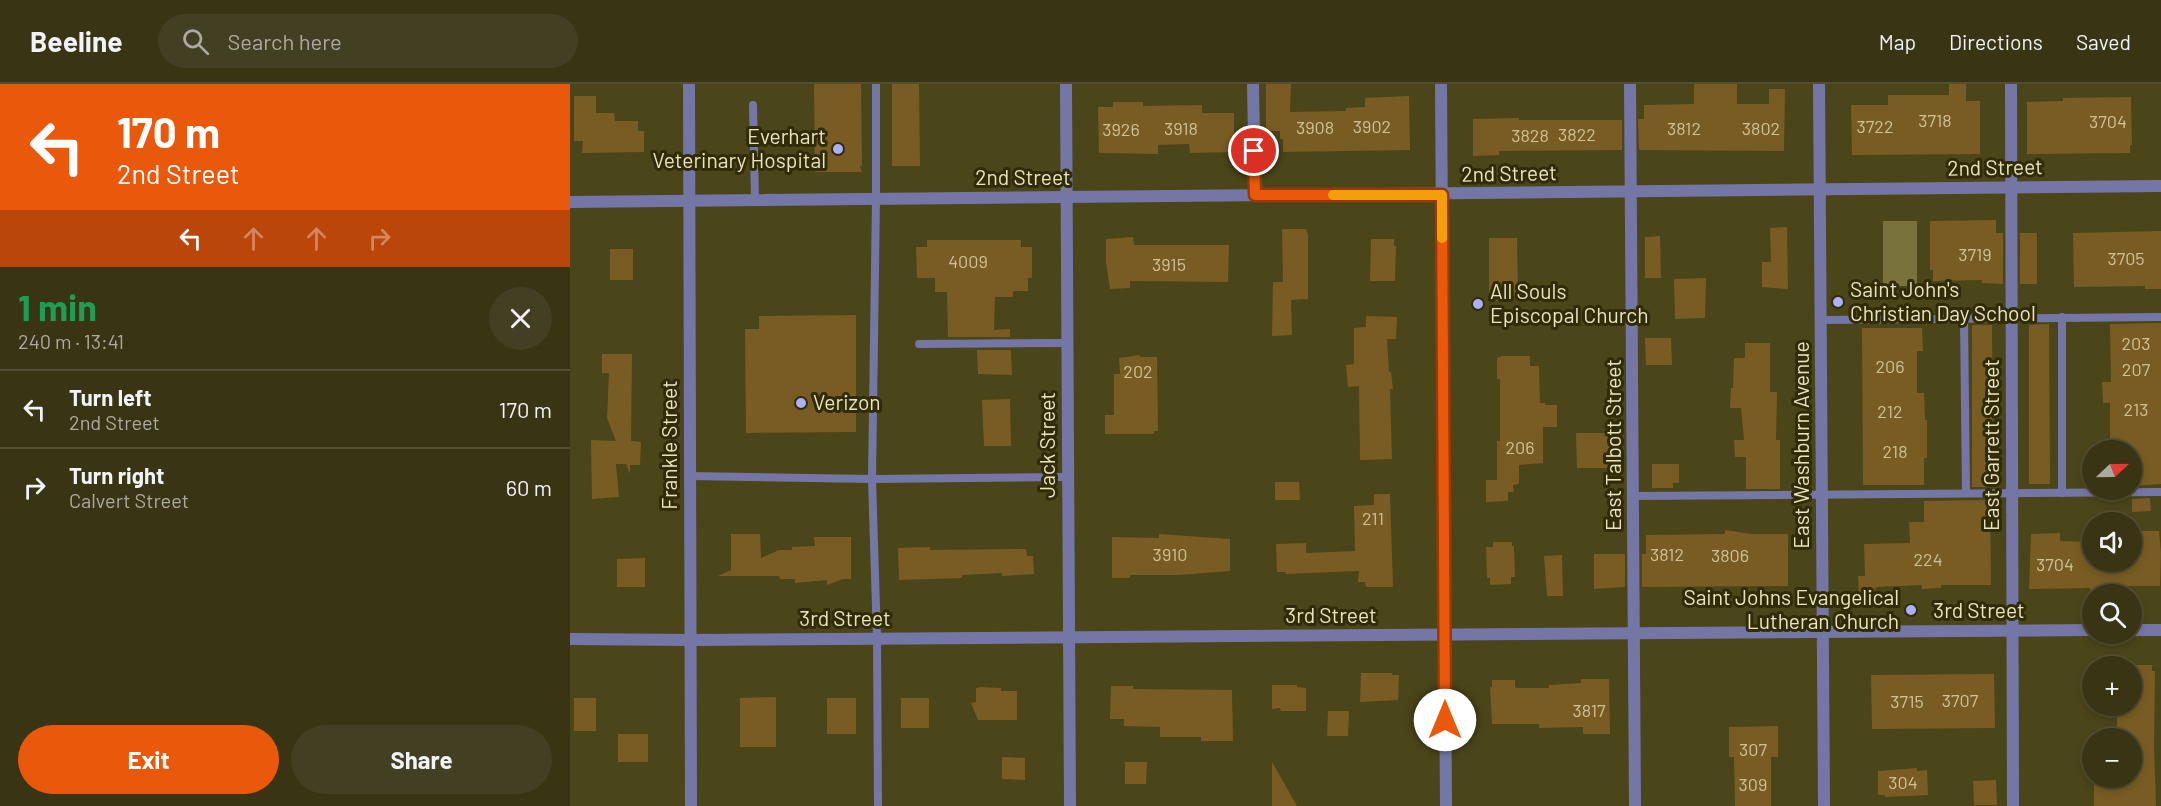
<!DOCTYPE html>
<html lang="en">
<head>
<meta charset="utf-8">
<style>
  body { margin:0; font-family:Barlow,sans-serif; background:#433f22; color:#f1f3f6; height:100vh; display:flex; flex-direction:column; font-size:22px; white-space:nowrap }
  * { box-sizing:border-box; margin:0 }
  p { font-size:20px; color:#abaaa0 }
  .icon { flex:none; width:33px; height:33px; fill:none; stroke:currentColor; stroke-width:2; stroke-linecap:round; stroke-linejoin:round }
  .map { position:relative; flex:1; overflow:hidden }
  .drawer { display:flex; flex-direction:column; background:#383414; width:570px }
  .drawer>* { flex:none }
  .hud { background:#ea580c; color:#fff; overflow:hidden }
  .needle { width:39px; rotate:68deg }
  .buttons { position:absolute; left:1512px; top:356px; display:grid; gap:12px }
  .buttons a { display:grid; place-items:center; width:60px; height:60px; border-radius:50%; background:#383414; box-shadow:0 3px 9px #0003,0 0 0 2px #524f34; font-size:30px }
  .pin { position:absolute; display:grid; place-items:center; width:51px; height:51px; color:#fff; margin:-26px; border:3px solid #fff; border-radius:50%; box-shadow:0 2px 6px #0007 }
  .me { position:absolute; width:66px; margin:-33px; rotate:0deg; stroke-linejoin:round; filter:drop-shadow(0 0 4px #0008) }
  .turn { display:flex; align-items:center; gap:21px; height:126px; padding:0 18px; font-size:27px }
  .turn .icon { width:78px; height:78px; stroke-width:2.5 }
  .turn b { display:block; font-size:42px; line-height:51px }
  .lanes { display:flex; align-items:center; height:57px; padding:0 18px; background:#0003; justify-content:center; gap:30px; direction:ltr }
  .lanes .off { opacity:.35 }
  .round { display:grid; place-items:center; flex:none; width:63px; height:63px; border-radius:32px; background:#433f22 }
  .overview { display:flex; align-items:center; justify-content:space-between; height:102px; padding:0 18px }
  h1 { font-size:36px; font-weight:700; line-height:45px; color:#1e9e55 }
  .primary-button { display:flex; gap:12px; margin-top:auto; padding:12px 18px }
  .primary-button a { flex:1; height:69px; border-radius:36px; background:#ea580c; color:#fff; font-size:24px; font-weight:700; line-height:69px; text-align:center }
  .primary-button a+a { background:#433f22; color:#f1f3f6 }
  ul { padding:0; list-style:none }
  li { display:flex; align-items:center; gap:18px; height:78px; padding:0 18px; border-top:2px solid #524f34 }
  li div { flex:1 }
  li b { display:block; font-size:22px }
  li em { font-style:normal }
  header { display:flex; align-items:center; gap:36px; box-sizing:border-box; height:84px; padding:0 30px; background:#383414; border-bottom:2px solid #524f34 }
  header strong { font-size:28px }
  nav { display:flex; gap:33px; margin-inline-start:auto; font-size:21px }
  .search { width:420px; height:54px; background:#433f22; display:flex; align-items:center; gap:15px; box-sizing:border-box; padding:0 21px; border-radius:33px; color:#abaaa0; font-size:22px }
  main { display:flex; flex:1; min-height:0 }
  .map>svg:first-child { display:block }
</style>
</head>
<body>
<header>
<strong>Beeline</strong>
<div class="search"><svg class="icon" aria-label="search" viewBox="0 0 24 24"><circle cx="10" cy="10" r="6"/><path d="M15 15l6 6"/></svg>Search here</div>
<nav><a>Map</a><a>Directions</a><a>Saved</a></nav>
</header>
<main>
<section class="drawer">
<div class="hud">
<div class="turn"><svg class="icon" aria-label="left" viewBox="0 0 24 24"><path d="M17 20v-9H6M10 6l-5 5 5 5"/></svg><div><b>170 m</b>2nd Street</div></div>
<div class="lanes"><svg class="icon" aria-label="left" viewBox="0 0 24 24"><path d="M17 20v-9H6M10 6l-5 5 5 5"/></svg><svg class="icon off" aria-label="ahead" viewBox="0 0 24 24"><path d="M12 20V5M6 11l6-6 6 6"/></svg><svg class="icon off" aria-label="ahead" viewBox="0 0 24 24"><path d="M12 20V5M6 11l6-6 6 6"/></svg><svg class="icon off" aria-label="right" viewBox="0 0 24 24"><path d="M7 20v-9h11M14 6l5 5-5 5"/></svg></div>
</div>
<div class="overview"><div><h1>1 min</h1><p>240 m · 13:41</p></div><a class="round"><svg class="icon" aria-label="close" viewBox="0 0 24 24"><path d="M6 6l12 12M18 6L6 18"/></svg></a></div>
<ul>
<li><svg class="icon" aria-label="left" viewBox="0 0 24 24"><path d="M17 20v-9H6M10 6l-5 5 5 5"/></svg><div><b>Turn left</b><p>2nd Street</p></div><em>170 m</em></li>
<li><svg class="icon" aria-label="right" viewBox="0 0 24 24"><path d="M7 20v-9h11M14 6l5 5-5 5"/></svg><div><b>Turn right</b><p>Calvert Street</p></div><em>60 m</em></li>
</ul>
<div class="primary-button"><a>Exit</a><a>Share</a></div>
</section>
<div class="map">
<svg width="1591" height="722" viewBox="0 0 1591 722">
  <rect width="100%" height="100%" fill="#4b451a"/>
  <rect fill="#7a723c" x="1313" y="137" width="34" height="65"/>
  <g fill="#795c23">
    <polygon points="244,0 291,0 292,82 290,82 292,88 245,88"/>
    <polygon points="322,0 349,0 350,82 322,82"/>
    <polygon points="696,0 721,0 720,28 776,27 776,24 795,23 795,14 839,12 840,66 713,68 713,55 710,55 710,47 696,47"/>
    <polygon points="1124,0 1167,0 1167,20 1199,20 1199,5 1215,5 1214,67 1069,66 1068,35 1074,35 1074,21 1124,20"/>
    <polygon points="1379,0 1396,0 1396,17 1410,17 1410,70 1282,71 1281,21 1318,21 1318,11 1379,11"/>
    <polygon points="4,12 26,12 26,29 44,29 45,37 68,37 68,47 74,47 74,68 12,69 13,57 4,57"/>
    <polygon points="1561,13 1562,61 1560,61 1560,69 1457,70 1457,18 1493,17 1493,14"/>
    <polygon points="543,18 573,18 573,22 632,21 632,29 664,29 664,68 620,69 619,60 588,61 588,70 529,69 528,23 543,23"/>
    <polygon points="949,34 949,36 1052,36 1052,66 929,67 929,71 903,72 903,35"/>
    <polygon points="1426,136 1426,149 1433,149 1433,200 1412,199 1412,196 1363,197 1363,186 1360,186 1360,137"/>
    <polygon points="1217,143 1218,205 1192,203 1192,178 1201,178 1200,144"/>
    <polygon points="712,145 736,145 738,151 738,215 721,216 722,251 702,252 703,198 713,198"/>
    <polygon points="1591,147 1591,205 1575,205 1575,202 1504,203 1503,149"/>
    <rect x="1450" y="149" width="17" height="51"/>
    <polygon points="1090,152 1091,194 1075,194 1075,153"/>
    <polygon points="563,153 564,161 659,161 658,198 560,197 560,204 540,205 536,178 536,155"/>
    <polygon points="919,154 947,154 948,212 941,212 941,217 926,217 925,213 919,212"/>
    <polygon points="801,155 824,155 824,162 826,162 825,197 800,197"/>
    <polygon points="357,156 451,156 451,163 462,163 462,194 458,194 458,207 443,207 443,213 425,213 424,246 440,245 440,253 378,253 377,208 365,208 365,194 347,194 346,163 357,163"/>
    <rect x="40" y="165" width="23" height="31"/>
    <polygon points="1136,194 1135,234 1105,235 1104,195"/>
    <polygon points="286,231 286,348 176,349 175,245 189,245 189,232"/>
    <polygon points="796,232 827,233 826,255 817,255 819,288 821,288 823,305 820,305 822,375 790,376 789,302 778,303 776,281 784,280 784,244 796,243"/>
    <polygon points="1591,239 1591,400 1562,402 1562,366 1540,366 1540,319 1533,319 1532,298 1541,298 1540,240"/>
    <polygon points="1479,240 1480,400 1459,400 1459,241"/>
    <polygon points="1402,241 1422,241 1423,400 1420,400 1420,403 1402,403"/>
    <polygon points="1292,244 1352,244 1353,267 1347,267 1347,309 1354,309 1355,336 1357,336 1357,374 1354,374 1354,401 1293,401"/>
    <polygon points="1075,254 1101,254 1102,281 1076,281"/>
    <polygon points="1175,259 1200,259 1200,308 1207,308 1206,356 1210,356 1210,405 1176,405 1176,373 1165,373 1164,356 1174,356 1171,324 1160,324 1161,304 1163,304 1164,274 1175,274"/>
    <polygon points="407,266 441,266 442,291 408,290"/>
    <polygon points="32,270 62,270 61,357 71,358 70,381 60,381 60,390 56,380 46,380 49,413 22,415 21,356 46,357 37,334 39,289 32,289"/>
    <polygon points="570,271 570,273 587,273 588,347 584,347 584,350 535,350 535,331 544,331 544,290 550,290 549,274"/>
    <polygon points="933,272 960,272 960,282 969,282 970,319 975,319 975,321 987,321 987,343 973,343 973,379 949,381 949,400 943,401 944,408 938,408 938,417 916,418 916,396 927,396 927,357 930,357 930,295 927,295 927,274"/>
    <polygon points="440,315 441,362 414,362 412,316"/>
    <polygon points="1006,349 1047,349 1048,384 1007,384"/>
    <polygon points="1082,380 1109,380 1109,399 1103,399 1103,404 1082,404"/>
    <polygon points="705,398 729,398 730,416 705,416"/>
    <polygon points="804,410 820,410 823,503 796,503 795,498 788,498 789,487 716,490 716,488 707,488 706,460 736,459 736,469 785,467 784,422 804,421"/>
    <polygon points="1580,414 1581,427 1562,428 1562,415"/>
    <polygon points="1420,416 1421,501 1371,501 1371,504 1352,505 1352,501 1307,503 1295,515 1295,510 1289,510 1288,492 1295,492 1294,460 1340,459 1339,438 1354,438 1354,417"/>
    <polygon points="1155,446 1181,450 1218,450 1218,502 1072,503 1072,470 1076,470 1076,451 1155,450"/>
    <polygon points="1567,447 1589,447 1591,469 1590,502 1554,502 1554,506 1520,506 1520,504 1459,505 1461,450 1490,449 1490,457 1522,458 1522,477 1566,477"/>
    <polygon points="161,450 190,450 191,474 209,466 222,466 222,463 245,462 244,453 281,453 281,495 273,495 257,501 257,496 225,499 225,495 210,495 209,492 148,492 161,486"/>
    <polygon points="589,450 660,455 660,487 609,491 560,491 560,494 542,494 542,453 589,454"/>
    <polygon points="923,458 942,458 942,462 944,462 945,493 941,493 941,500 920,501 920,494 917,494 916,463 923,463"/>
    <polygon points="360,463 360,466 456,465 457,472 463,472 464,490 432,492 432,489 392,491 392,494 329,496 328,464"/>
    <polygon points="1024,470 1055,470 1055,503 1024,505"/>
    <polygon points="992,471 993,512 977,512 974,472"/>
    <polygon points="75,474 75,503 47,503 47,475"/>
    <polygon points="1562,581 1582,581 1582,587 1585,587 1584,660 1586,722 1524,722 1524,693 1562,693 1562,651 1547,650 1547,624 1562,624"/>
    <polygon points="791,589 822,589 822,591 829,591 828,616 790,618"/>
    <polygon points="1424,590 1425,644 1302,645 1301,591"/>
    <polygon points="1011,595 1039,595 1040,650 1013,650 1013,643 969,644 969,640 922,640 920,603 922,603 922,596 945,596 945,603 947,604 979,604 979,601 1011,599"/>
    <polygon points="702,601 727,601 727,603 736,604 736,627 711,627 710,624 702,625"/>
    <polygon points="541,602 563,602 563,605 662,606 663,657 631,657 631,653 590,653 590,643 554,642 554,635 540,635"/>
    <polygon points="411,603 431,604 431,607 447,607 447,636 408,636 401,619 406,618 406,604"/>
    <polygon points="206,613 206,663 170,663 170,614"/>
    <rect x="4" y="614" width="22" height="33"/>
    <rect x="257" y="614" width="29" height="36"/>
    <rect x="331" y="614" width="28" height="30"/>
    <polygon points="758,627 779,627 778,652 757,652"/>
    <polygon points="1208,642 1208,673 1201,673 1201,722 1165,722 1164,673 1159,673 1159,643"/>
    <rect x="48" y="650" width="30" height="28"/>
    <polygon points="432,673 455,674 455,696 432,695"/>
    <polygon points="555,678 577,678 576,700 555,700"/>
    <polygon points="702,678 727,722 702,722"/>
    <polygon points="1347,684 1347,687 1357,686 1358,711 1315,713 1315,711 1308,711 1308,687"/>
    <polygon points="1426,696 1427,721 1404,721 1403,697"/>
  </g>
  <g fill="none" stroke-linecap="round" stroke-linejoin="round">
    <g stroke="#7477a5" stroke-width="8">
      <polyline points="306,0 306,115 302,395 307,555 308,722"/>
      <polyline points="183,21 185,116"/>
      <polyline points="1492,233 1492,409"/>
      <polyline points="1394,234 1396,409"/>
      <polyline points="1251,236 1591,233"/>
      <polyline points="349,260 497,259"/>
      <polyline points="120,392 302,395 498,393"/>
      <polyline points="1064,412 1591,408"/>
    </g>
    <g stroke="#7477a5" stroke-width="12">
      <polyline points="119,0 121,722"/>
      <polyline points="496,0 500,722"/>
      <polyline points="683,0 685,111"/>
      <polyline points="871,0 876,722"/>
      <polyline points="1060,0 1065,722"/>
      <polyline points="1249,0 1254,722"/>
      <polyline points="1441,0 1443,722"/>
      <polyline points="0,118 1591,102"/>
      <polyline points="1562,546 1591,546"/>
      <polyline points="0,555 121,556 1522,546"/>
    </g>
  </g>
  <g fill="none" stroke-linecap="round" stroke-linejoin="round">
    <g stroke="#983908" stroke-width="15">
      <polyline id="route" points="684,67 685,111 872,111 875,636"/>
    </g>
    <use href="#route" stroke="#ea580c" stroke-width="10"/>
    <polyline stroke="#f59e0b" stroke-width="10" points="763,111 872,111 872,154"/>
  </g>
  <g fill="#acaffb" stroke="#302b08" stroke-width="2">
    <circle cx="268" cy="65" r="6"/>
    <circle cx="1268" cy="218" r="6"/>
    <circle cx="908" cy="220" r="6"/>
    <circle cx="231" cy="319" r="6"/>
    <circle cx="1341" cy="526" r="6"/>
  </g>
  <g text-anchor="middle" stroke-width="6" stroke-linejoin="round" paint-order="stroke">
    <g font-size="18" fill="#cdc296">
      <text x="1365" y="43">3718</text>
      <text x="1538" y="44">3704</text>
      <text x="802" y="49">3902</text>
      <text x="1305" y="49">3722</text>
      <text x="745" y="50">3908</text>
      <text x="611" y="51">3918</text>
      <text x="1114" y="51">3812</text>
      <text x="1191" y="51">3802</text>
      <text x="551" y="52">3926</text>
      <text x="1007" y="57">3822</text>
      <text x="960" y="58">3828</text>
      <text x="1405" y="177">3719</text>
      <text x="1556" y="181">3705</text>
      <text x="398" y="184">4009</text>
      <text x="599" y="187">3915</text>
      <text x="1566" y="266">203</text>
      <text x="1320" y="289">206</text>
      <text x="1566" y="292">207</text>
      <text x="568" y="294">202</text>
      <text x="1566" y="332">213</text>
      <text x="1320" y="334">212</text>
      <text x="950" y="370">206</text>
      <text x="1325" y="374">218</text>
      <text x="803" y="441">211</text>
      <text x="600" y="477">3910</text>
      <text x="1097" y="477">3812</text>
      <text x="1160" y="478">3806</text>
      <text x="1358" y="482">224</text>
      <text x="1485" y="487">3704</text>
      <text x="1390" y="623">3707</text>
      <text x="1337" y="624">3715</text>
      <text x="1019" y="633">3817</text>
      <text x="1183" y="672">307</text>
      <text x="1333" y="705">304</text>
      <text x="1183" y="707">309</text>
    </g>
    <g font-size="21" fill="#e9e4bc" stroke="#302b08" text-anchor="start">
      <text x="256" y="60" text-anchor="end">Everhart<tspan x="256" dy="24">Veterinary Hospital</tspan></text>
      <text x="1280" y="213">Saint John's<tspan x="1280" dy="24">Christian Day School</tspan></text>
      <text x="920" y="215">All Souls<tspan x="920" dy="24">Episcopal Church</tspan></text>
      <text x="243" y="326">Verizon</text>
      <text x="1329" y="521" text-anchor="end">Saint Johns Evangelical<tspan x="1329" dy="24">Lutheran Church</tspan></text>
    </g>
    <g font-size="21" fill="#e9e4bc" stroke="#302b08">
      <text transform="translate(1425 84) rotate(-1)" y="7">2nd Street</text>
      <text transform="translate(939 90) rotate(-1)" y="7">2nd Street</text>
      <text x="453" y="101">2nd Street</text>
      <text transform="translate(100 361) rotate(-90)" y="7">Frankle Street</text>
      <text transform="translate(478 361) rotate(-90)" y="7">Jack Street</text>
      <text transform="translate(1044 361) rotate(-90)" y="7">East Talbott Street</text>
      <text transform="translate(1232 361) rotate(-90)" y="7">East Washburn Avenue</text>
      <text transform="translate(1422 361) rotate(-90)" y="7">East Garrett Street</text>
      <text x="1409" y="534">3rd Street</text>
      <text x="761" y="539">3rd Street</text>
      <text x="275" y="542">3rd Street</text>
    </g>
  </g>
</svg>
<div class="buttons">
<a><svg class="needle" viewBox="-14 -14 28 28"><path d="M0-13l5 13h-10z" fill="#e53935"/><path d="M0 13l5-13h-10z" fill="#abaaa0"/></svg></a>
<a><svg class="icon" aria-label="sound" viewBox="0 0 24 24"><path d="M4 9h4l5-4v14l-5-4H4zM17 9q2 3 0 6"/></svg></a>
<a><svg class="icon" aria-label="search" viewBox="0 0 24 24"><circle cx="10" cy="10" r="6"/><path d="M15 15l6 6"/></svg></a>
<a>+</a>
<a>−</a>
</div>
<div class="pin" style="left:684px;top:67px;background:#d93025"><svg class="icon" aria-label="arrive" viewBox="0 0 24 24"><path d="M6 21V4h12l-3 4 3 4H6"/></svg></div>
<svg class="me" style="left:875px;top:636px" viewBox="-20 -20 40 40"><circle r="19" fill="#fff"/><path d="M0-13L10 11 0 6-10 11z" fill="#ea580c"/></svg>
</div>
</main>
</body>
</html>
